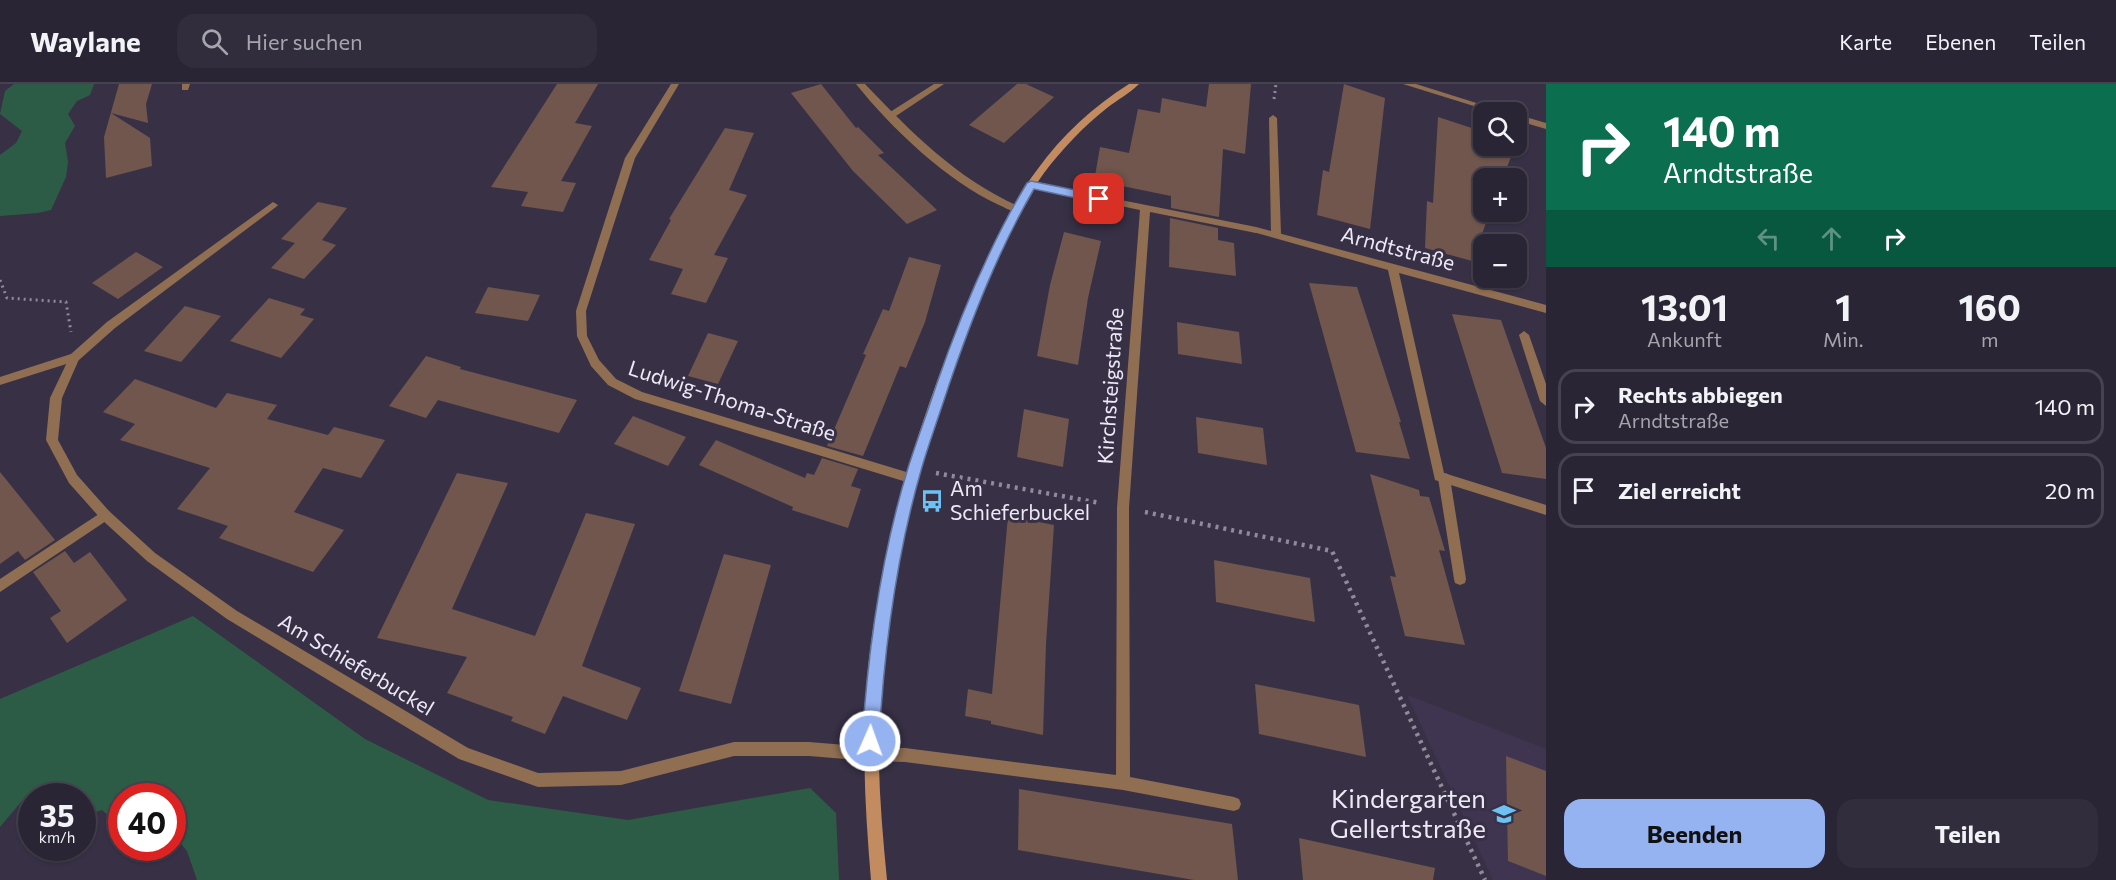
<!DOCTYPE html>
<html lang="de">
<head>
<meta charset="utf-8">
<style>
  body { margin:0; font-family:Commissioner,sans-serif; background:#322d3c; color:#f1f3f6; height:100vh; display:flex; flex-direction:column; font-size:22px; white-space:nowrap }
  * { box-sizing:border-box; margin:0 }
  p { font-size:20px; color:#a5a5ac }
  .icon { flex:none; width:33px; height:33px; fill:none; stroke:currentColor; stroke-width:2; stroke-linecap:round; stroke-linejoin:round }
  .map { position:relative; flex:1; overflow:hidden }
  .side { display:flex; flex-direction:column; background:#2a2534; width:570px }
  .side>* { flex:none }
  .guide { background:#0b6e4f; color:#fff; overflow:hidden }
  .fabs { position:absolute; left:1473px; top:18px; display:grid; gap:12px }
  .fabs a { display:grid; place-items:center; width:54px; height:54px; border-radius:12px; background:#2a2534; box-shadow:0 2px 4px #0004,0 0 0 2px #46424f; font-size:30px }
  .speed { position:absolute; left:18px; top:699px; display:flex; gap:12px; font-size:30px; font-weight:700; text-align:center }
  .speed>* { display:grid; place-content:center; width:78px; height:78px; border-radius:50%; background:#2a2534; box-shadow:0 2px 4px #0004,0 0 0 2px #46424f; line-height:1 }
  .speed small { font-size:15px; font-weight:400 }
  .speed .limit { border:9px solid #d22; background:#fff; color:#111 }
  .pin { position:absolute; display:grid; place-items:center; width:51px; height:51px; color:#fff; margin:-26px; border-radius:12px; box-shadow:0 3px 9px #0006 }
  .me { position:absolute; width:66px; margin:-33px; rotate:2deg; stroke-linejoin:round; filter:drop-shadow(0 0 4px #0008) }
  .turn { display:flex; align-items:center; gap:21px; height:126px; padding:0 18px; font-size:27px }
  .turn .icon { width:78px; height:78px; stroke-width:2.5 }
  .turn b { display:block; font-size:42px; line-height:51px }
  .lanes { display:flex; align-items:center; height:57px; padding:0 18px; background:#0003; justify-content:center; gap:30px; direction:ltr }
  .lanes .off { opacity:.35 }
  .eta { display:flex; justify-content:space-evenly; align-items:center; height:102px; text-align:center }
  .eta b { font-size:36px; font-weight:700; line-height:42px }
  .cta { display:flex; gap:12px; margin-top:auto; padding:12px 18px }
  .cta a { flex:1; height:69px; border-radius:18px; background:#95b2f1; color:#111; font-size:24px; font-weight:700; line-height:69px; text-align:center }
  .cta a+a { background:#322d3c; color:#f1f3f6 }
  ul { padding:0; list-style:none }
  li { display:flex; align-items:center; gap:18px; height:75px; margin:0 12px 9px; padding:0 6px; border:3px solid #46424f; border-radius:18px }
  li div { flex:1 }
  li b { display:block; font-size:22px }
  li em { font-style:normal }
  header { display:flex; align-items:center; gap:36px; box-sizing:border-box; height:84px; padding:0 30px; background:#2a2534; border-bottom:2px solid #46424f }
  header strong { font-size:28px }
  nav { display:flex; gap:33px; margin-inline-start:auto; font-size:21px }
  .search { width:420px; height:54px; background:#322d3c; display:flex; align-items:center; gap:15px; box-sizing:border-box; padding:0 21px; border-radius:18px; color:#a5a5ac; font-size:22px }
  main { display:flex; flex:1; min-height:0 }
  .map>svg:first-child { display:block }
</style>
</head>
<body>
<header>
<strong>Waylane</strong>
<div class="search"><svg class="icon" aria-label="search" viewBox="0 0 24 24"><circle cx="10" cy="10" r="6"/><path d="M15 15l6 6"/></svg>Hier suchen</div>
<nav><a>Karte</a><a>Ebenen</a><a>Teilen</a></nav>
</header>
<main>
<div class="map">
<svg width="1546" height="796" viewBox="0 0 1546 796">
  <rect width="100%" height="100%" fill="#383146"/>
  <polygon fill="#3f3551" points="1407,611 1546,665 1546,796 1493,796"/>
  <g fill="#2d5c46">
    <polygon points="14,0 94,0 90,11 77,17 68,30 75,42 65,59 68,78 66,93 51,126 38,129 0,132 0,71 16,59 22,47 0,30 5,7"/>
    <polygon points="193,532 365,655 488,716 628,736 810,704 836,729 839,796 197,796 187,767 178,756 173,756 172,712 122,712 121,743 102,726 83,732 82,712 26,712 0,743 0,615"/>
  </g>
  <g fill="#70564c">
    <polygon points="119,0 152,0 146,20 148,39 111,29 150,54 152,82 106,94 104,53"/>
    <polygon points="557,0 598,0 575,39 592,42 561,97 576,99 563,128 521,122 528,108 491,103"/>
    <polygon points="821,0 856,44 858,43 884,69 878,71 937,126 907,140 853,87 791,9"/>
    <polygon points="1017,0 1026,0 1054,13 1004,59 969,41"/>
    <polygon points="1209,0 1251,0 1245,70 1223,65 1219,133 1171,124 1171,112 1117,101 1117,96 1095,92 1100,63 1129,69 1138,25 1160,29 1162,14 1206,23"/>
    <polygon points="1344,0 1385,14 1370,145 1317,131 1323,86 1329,88"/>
    <polygon points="1438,33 1484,48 1484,62 1515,62 1503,94 1484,94 1484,128 1490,128 1472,177 1425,164 1427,117 1433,119"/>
    <polygon points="725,44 754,49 729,106 747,111 714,171 728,174 706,219 671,210 683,185 649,176 671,136 669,135"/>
    <polygon points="318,118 347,124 322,156 336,161 304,195 271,184 295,159 281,155"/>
    <polygon points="1170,134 1218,144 1218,156 1234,159 1236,192 1169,183"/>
    <polygon points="1064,148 1101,157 1088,214 1078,281 1037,272 1050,201"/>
    <polygon points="136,168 163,183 118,215 92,199"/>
    <polygon points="909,173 941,181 925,238 906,284 900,282 863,372 827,362 866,271 863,270 883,225 889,227"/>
    <polygon points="1309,199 1357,203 1401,338 1399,338 1410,375 1356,368"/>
    <polygon points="488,203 540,211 528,237 475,229"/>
    <polygon points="269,214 305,225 300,231 314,235 281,274 230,257"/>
    <polygon points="185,222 221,232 181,278 144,267"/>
    <polygon points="1452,230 1501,236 1546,364 1546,395 1502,389"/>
    <polygon points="1177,238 1239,248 1242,280 1178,270"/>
    <polygon points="708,249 738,257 718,300 688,292"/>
    <polygon points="426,272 461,283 460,285 577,316 559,349 438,316 426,334 389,322"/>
    <polygon points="135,295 216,324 227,309 277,321 267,335 328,351 334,343 385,356 361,394 323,384 294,428 344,446 313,488 219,454 228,442 177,425 210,384 120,356 135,340 103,328"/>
    <polygon points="1024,325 1069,335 1063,383 1017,373"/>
    <polygon points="633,332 686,353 668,382 614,360"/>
    <polygon points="1196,333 1263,344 1267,381 1198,369"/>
    <polygon points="716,356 805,394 807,389 814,391 822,374 858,385 851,402 861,405 848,444 792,426 793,423 699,381"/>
    <polygon points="0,388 55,456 25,476 18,467 0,480"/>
    <polygon points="457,389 508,399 452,525 535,552 586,429 635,440 582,582 641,604 627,636 563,612 545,650 511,637 513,633 447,609 467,573 377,554"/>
    <polygon points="1370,390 1419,406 1420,412 1429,413 1445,467 1439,466 1465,561 1405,552 1390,492 1396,493"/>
    <polygon points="1008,432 1054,441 1046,560 1043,651 991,640 991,637 965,632 968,605 992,610"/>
    <polygon points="65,467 74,479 90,468 127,516 67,559 50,534 61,527 33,488"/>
    <polygon points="724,470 771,481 731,620 679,607"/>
    <polygon points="1214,476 1310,494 1315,538 1216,518"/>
    <polygon points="1255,600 1359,621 1366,673 1259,650"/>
    <polygon points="1506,672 1546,687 1546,792 1508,777"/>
    <polygon points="1019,705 1232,740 1238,796 1194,796 1018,766"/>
    <polygon points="1299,754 1435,784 1433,796 1303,796"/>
  </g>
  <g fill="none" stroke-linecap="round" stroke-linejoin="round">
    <g stroke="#908a9c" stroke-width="3" stroke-dasharray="2 4" stroke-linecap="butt">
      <polyline points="1274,15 1276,0"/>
      <polyline points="0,196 7,214 66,218 71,248"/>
    </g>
    <g stroke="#908a9c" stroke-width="4.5" stroke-dasharray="3 5" stroke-linecap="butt">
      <polyline points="936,389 1100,419"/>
      <polyline points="1145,428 1332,467 1485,796"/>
    </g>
    <g fill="#906e52" fill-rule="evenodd">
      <polygon points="934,0 944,0 893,34 887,34 887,30"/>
      <polygon points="1273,31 1277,34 1281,150 1276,153 1271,150 1269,34"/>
      <polygon points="1031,98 1256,143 1261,146 1256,149 1150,128 1129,424 1130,693 1234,713 1239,715 1241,720 1239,725 1234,727 1123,706 905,678 870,677 865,675 863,670 865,665 870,663 905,664 1116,691 1117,424 1140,126 1028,103 1028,99"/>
      <polygon points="273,118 278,121 276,123 115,244 79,276 0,301 0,293 71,270 107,238"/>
      <polygon points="1524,247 1529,251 1546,300 1546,322 1540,317 1519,251"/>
      <polygon points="1444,389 1448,390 1450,394 1466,495 1465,499 1460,501 1455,499 1454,495 1438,394 1440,390"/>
      <polygon points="105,426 109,427 111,431 109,435 0,508 0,495"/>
    </g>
    <g fill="#906e52" fill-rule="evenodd">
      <polygon points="182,0 190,0 188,6 182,6"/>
      <polygon points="671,0 679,0 635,74 586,227 587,252 599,276 616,295 642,308 913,390 917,391 919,395 917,399 913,400 635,315 608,301 591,282 577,252 576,227 625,74"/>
      <path d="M 856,0 L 865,0 C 913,50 956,94 1020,123 L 1020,127 C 1013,129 1006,124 999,121 C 948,98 891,44 856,0 Z"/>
      <polygon points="1403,0 1416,0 1505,28 1493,28"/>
      <polygon points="1516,30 1546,39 1546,45 1516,36"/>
      <polygon points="1256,143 1546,221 1546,229 1399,189 1444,389 1546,421 1546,431 1435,396 1388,186 1253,148 1251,146"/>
      <polygon points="75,269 80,273 62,314 58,356 77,391 109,427 155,469 237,527 468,664 538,689 621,687 734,658 809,658 870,663 875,665 877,670 875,675 870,677 809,672 734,672 621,701 538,703 459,675 227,535 147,477 101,435 69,399 46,356 50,314 71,270"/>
    </g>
    <path fill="#c28c60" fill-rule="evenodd" d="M 1129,0 L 1139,0 C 1130,9 1117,16 1107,24 C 1083,43 1062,65 1044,89 C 1014,130 995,179 975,226 C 925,347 887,480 880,611 C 876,673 881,734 887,796 L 871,796 C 865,725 861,654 868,584 C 882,456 920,331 970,214 C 989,170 1008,124 1037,86 C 1062,51 1093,23 1129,0 Z"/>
  </g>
  <path fill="#95b2f1" stroke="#61749d" stroke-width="1.5" d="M 1031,97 L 1099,111 L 1105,115 L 1099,119 L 1034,105 C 998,167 972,234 949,301 C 940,329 930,356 922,383 C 896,472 884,565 879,657 L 876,662 L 870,665 L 865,662 L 862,657 C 868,565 881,472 908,384 C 917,356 927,329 936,302 C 960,232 989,162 1027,99 Z"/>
  <defs>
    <g id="bus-bare" transform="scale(1.8)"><path d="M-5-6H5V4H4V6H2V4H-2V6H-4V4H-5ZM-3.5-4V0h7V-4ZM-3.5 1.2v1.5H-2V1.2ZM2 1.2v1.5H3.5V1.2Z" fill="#6ec2f3" stroke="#383146" stroke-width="2.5" paint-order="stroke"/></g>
    <g id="school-bare" transform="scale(1.8)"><path d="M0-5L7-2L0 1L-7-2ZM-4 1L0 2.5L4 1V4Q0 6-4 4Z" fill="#6ec2f3" stroke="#383146" stroke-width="2.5" paint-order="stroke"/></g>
  </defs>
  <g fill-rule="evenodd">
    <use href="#bus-bare" x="932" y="417"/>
    <use href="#school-bare" x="1504" y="730"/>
  </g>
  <g text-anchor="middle" stroke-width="6" stroke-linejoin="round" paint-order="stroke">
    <g font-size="21" fill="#ece8f6" stroke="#383146">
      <text transform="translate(1398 165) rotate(15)" y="7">Arndtstraße</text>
      <text transform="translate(1111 302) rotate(-86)" y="7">Kirchsteigstraße</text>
      <text transform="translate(732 317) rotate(18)" y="7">Ludwig-Thoma-Straße</text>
      <text transform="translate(356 581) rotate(31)" y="7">Am Schieferbuckel</text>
    </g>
    <g font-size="21" fill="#ece8f6" stroke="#383146" text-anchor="start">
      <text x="950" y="412">Am<tspan x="950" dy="24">Schieferbuckel</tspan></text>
    </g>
    <g font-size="26" fill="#ece8f6" stroke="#383146" text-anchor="end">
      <text x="1486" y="724">Kindergarten<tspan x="1486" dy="30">Gellertstraße</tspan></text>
    </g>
  </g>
</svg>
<div class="fabs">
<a><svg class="icon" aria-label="search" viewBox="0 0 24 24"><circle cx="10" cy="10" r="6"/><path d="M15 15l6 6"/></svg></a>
<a>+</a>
<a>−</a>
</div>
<div class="speed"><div>35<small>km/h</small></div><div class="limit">40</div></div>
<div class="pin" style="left:1099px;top:115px;background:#d93025"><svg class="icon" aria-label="arrive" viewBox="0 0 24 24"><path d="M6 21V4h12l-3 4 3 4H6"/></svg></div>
<svg class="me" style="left:870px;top:657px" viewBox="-20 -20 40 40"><circle r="17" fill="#95b2f1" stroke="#fff" stroke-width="3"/><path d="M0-11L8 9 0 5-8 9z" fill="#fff"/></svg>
</div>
<section class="side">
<div class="guide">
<div class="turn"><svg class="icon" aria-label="right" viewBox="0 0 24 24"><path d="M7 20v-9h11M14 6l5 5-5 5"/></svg><div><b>140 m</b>Arndtstraße</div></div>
<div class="lanes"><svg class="icon off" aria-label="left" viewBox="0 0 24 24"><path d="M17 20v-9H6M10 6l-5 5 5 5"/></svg><svg class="icon off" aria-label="ahead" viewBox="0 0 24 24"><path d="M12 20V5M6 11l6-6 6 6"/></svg><svg class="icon" aria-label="right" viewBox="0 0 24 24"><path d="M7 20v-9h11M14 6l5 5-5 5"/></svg></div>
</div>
<div class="eta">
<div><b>13:01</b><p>Ankunft</p></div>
<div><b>1</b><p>Min.</p></div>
<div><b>160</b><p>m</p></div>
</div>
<ul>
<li><svg class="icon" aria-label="right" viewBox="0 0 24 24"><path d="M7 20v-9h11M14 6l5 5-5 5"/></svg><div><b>Rechts abbiegen</b><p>Arndtstraße</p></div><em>140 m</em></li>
<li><svg class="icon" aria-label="arrive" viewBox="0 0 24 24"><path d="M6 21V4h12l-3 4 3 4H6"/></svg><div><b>Ziel erreicht</b></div><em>20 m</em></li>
</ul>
<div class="cta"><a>Beenden</a><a>Teilen</a></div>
</section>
</main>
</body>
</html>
